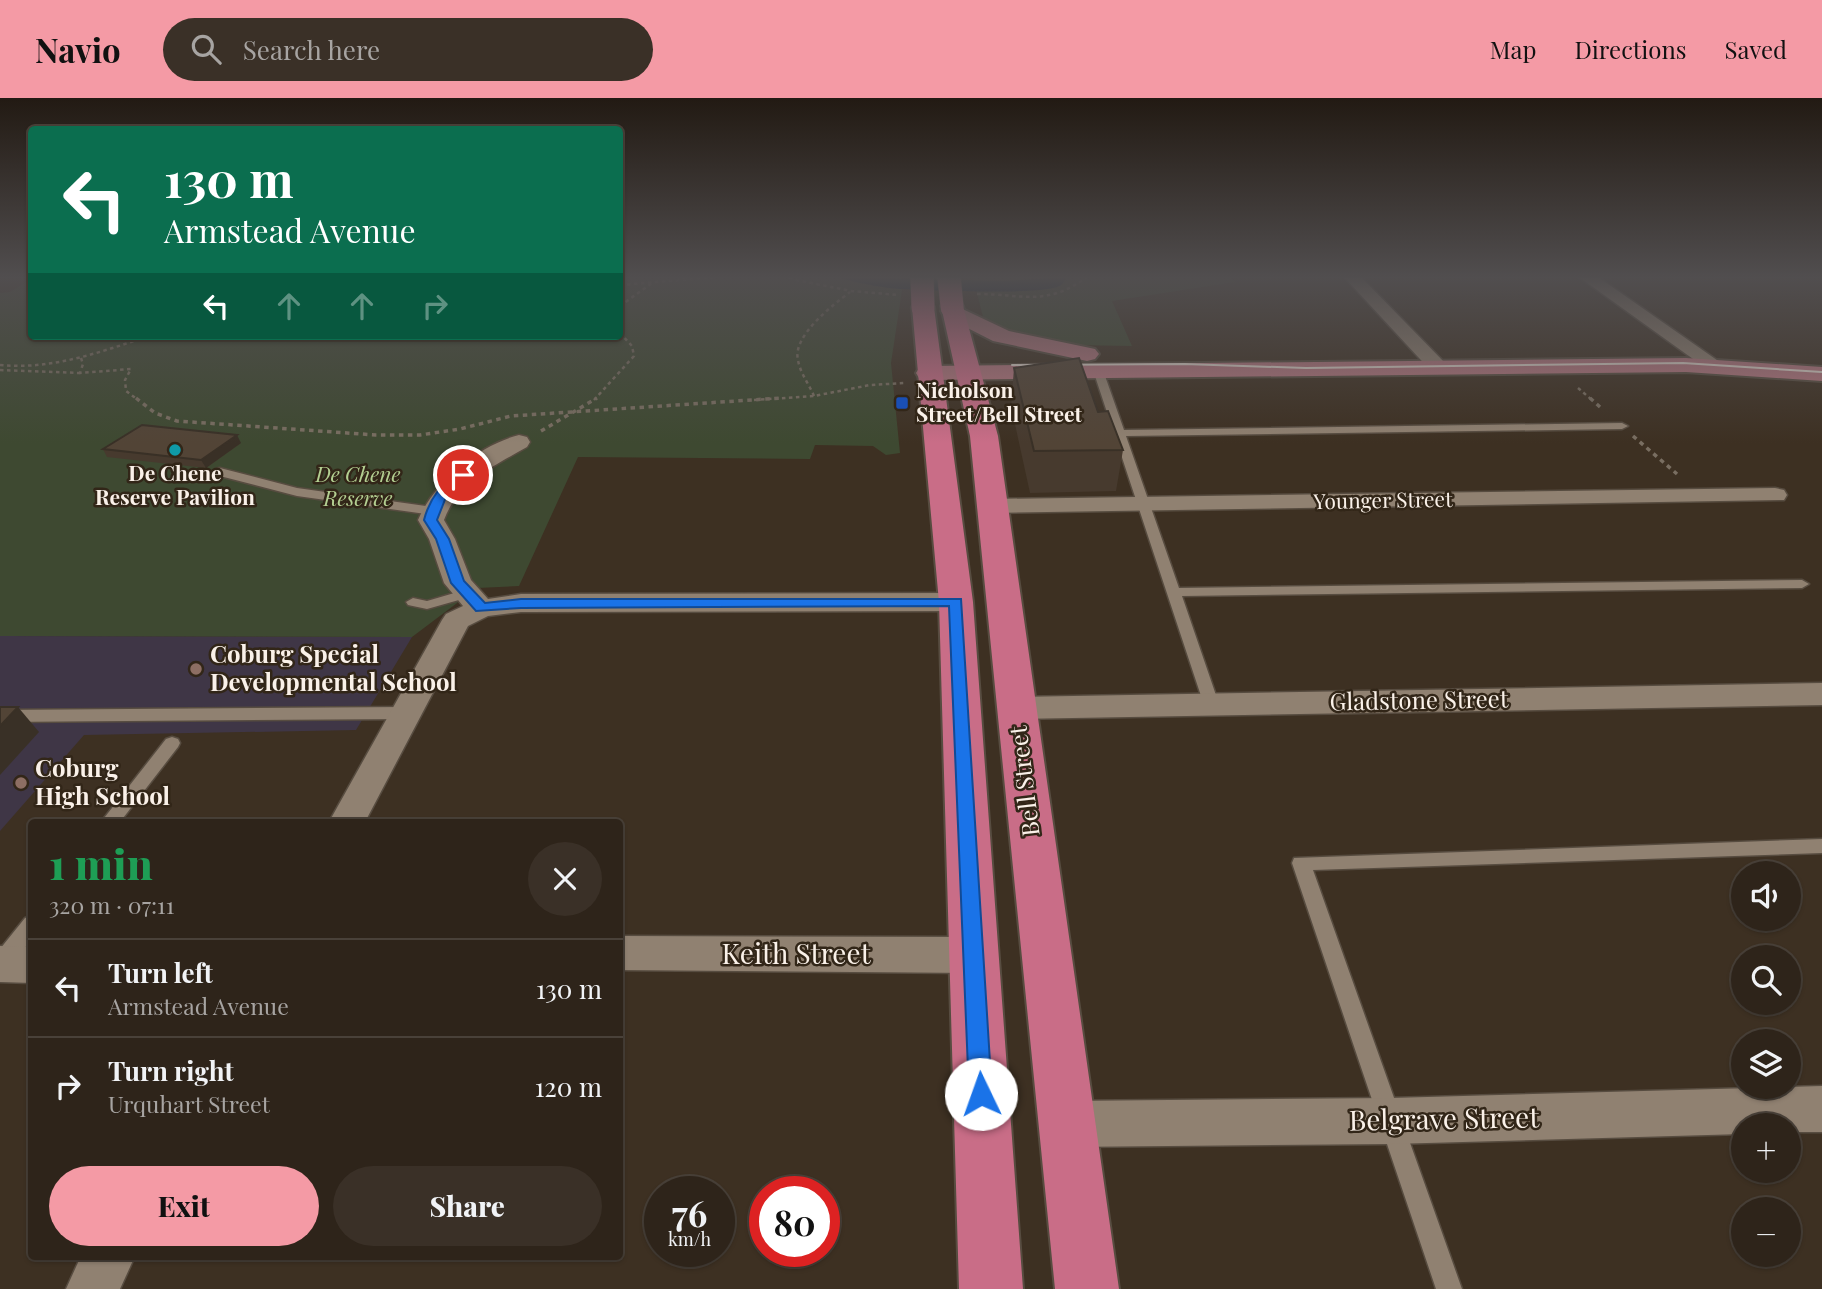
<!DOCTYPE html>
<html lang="en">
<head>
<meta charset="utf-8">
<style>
  body { margin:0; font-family:"Playfair Display",serif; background:#3a3027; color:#f1f3f6; height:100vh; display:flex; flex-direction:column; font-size:26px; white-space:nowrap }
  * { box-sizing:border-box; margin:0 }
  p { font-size:23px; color:#a7a4a2 }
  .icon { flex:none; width:38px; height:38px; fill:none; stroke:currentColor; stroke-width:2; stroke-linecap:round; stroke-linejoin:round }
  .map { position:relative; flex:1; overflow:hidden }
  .sheet { position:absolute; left:28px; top:721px; width:595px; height:441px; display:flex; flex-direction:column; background:#2e241a; border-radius:7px; box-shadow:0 2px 5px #0004,0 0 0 2px #494139 }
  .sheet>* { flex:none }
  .guide { position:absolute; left:28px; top:28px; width:595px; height:214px; border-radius:7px; box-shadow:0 2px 5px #0004,0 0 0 2px #494139; background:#0b6e4f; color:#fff; overflow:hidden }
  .fabs { position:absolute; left:1731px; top:763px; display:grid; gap:14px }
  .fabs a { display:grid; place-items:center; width:70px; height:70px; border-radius:50%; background:#2e241a; box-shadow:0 2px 5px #0004,0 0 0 2px #494139; font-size:35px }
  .speed { position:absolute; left:644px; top:1078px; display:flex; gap:14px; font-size:35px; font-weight:700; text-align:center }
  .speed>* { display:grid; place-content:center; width:91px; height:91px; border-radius:50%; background:#2e241a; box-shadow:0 2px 5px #0004,0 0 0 2px #494139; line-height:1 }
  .speed small { font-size:18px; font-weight:400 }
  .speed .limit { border:10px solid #d22; background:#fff; color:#111 }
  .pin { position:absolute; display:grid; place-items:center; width:60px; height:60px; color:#fff; margin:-30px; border:4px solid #fff; border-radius:50%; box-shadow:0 2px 7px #0007 }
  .me { position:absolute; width:77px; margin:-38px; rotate:357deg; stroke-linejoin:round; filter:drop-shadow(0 0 5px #0008) }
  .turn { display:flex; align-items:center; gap:24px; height:147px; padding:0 21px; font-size:32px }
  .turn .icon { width:91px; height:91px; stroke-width:2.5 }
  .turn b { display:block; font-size:49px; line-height:60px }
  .lanes { display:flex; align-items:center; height:66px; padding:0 21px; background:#0003; justify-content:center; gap:35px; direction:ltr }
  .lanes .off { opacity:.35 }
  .round { display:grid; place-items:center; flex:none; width:74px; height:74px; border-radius:37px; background:#3a3027 }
  .headline { display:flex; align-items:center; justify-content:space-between; height:119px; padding:0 21px }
  h1 { font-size:42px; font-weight:800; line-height:52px; color:#1e9e55 }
  .action { display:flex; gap:14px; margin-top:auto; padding:14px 21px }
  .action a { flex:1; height:80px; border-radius:42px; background:#f49aa5; color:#111; font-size:28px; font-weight:800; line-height:80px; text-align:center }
  .action a+a { background:#3a3027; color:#f1f3f6 }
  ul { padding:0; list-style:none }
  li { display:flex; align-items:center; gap:21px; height:98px; padding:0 21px; border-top:2px solid #494139 }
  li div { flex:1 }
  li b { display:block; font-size:26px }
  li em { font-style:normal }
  header { display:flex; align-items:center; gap:42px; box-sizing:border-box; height:98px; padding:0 35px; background:#f49aa5; color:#111 }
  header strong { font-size:33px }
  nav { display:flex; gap:38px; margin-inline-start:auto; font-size:24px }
  .search { width:490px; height:63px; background:#3a3027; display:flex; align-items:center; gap:18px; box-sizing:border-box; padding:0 24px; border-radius:38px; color:#a7a4a2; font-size:26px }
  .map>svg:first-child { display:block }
</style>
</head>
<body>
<header>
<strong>Navio</strong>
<div class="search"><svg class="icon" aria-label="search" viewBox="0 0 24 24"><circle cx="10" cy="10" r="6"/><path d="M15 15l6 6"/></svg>Search here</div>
<nav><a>Map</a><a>Directions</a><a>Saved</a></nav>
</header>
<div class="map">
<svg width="1822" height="1191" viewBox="0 0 1822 1191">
  <rect width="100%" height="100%" fill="#3d3022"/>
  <polygon fill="#3f3646" points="0,538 412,539 356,632 84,637 0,733"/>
  <g fill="#3e4931">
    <polygon points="620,179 904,179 891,265 900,355 886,357 873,348 815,347 810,361 578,359 519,488 477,490 412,539 0,538 0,195 10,194 31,181 32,238 620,238"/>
    <polygon points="973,179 1231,179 1235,184 1112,203 1132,248 1070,247 1033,242 984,223"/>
  </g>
  <path fill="#071c37" d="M 837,179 L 1003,183 L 1067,179 C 1065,181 1064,185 1061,187 C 1047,198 924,192 900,191 C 878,189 858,185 837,179 Z"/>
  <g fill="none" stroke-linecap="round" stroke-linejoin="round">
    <g stroke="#574c40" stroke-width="3">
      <g id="lane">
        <polygon points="1099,272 1104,275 1124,332 1622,325 1628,328 1622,331 1126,338 1179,490 1802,482 1809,486 1802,490 1182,498 1219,606 1211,611 1205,610 1094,275"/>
        <polygon points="220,370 297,390 433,409 439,413 433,417 297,398 216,377 216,371"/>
        <polygon points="468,491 473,492 475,495 473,498 427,511 408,507 406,504 413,500 427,503"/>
        <polygon points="406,609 414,615 406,621 0,624 0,612"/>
        <polygon points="172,639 178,641 180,645 178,649 120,724 101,724 166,641"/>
        <polygon points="1822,741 1822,755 1313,772 1462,1191 1436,1191 1292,765 1294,760"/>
        <polygon points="32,818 32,841 7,872 0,875 0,851 25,820"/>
      </g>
    </g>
    <g stroke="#574c40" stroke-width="3">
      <g id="street">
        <polygon points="1344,179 1361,179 1446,266 1449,270 1446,274 1432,274"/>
        <polygon points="1579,179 1598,179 1724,267 1721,271 1707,271"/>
        <path d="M 519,337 L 527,339 L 530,344 L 527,349 C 494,368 458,384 444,422 L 455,441 L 471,482 L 488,501 L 521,496 L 956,495 L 966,498 L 970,504 L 966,510 L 956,513 L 521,514 L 488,518 L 468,528 L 365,724 L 329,724 L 442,522 L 446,516 L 463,508 L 444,485 L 429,441 L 418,422 C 434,384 479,347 519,337 Z"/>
        <polygon points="1775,390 1784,392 1787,397 1784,402 991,415 982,413 979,408 982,403 991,401"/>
        <polygon points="1822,585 1822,607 1016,621 1005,618 1000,610 1005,602 1016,599"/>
        <polygon points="620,838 973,839 987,845 993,857 987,869 973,875 620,872"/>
        <polygon points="0,848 32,849 32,885 0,884"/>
        <polygon points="1822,988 1822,1034 1788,1034 1788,1027 1743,1027 1743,1036 1391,1046 1066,1049 1050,1042 1043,1026 1050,1010 1066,1003 1391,1000"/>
        <polygon points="81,1158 135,1158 120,1191 66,1191"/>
      </g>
    </g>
    <g stroke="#574c40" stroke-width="4">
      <g id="primary">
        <polygon points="952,206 1009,233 1095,251 1099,256 1095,261 1087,263 993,243 944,218 941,213 944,208"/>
        <polygon points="1686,260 1822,269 1822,283 1686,274 928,282 919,280 916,275 919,270 928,268"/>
      </g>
    </g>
    <g stroke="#574c40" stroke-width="4">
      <g id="highway">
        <polygon points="952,201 960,203 963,208 998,338 1119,1191 1055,1191 970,338 941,208 944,203"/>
        <polygon points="923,202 931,204 934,209 973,504 1023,1191 959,1191 939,504 912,209 915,204"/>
      </g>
    </g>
    <g stroke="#796e61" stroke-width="2.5" stroke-dasharray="3.5 3.5" stroke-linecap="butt">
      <polyline points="782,179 851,193 899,197"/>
      <polyline points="620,187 717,179"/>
      <path d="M 977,196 C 1023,196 1046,209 1087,179"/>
      <polyline points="620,208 652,185"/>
      <polyline points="81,260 83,266 80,275 131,271 125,282 126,293 138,302"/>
      <path d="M 0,267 C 53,272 100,254 149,238"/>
      <polyline points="0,272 80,275"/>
      <polyline points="1578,290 1592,302"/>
      <path d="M 814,298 C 809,286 800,275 798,262 C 792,238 833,207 850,194"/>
      <polyline points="594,302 634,258 632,248 620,235"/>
      <polyline points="754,302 814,298 870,287 905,285"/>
    </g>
    <g stroke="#796e61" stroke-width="3.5" stroke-dasharray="4.5 4.5" stroke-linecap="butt">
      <polyline points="136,300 155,315 177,323 376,337 420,337 460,331 511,318 781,300"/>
      <polyline points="1590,300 1600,309"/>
      <polyline points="541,333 597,300"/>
      <polyline points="1633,338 1677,376"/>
    </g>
    <use href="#lane" fill="#908171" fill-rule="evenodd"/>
    <use href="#street" fill="#908171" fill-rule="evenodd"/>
    <use href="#primary" fill="#b2757e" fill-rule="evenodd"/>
    <use href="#highway" fill="#c96d87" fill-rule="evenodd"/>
    <polyline stroke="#ded4cb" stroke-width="2" points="1012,267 1185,266 1306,270 1683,265 1822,274"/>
    <g stroke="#574c40" stroke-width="24" stroke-linecap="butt">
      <g id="highway-bridge">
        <polyline points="922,179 923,209"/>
        <polyline points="949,179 952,208"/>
      </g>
    </g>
    <use href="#highway-bridge" stroke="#c96d87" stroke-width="23"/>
  </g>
  <g fill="#473a2e">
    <polygon points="1014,270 1098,314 1123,352 1116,393 1030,395 1011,308"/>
    <polygon points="241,345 206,370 107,359 103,351"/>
  </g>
  <g fill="#393026">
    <polygon points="237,337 241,345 206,370 201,362"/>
    <polygon points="18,609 39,634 0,677 0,628"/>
  </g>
  <g fill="#524436" stroke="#393026" stroke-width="2">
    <polygon points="1079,260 1098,314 1108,313 1123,352 1034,353 1014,270"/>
    <polygon points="142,327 237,337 201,362 103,351"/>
    <polygon points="0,609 18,609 0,628"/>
  </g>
  <linearGradient id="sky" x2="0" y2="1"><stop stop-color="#221a13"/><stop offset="0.52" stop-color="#514e4f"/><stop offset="1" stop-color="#514e4f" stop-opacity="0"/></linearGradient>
  <rect width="1822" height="345" fill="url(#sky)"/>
  <path fill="#1a73e8" stroke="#114b97" stroke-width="2" d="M 463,373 L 469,377 L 446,399 L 437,422 L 449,441 L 464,483 L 485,505 L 521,501 L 961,501 L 992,996 L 989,1004 L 981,1008 L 972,1004 L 969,996 L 949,508 L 521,510 L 476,513 L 451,485 L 436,441 L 424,422 C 429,402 443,381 463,373 Z"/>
  <rect fill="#1a4fb4" stroke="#322618" stroke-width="2.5" x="895" y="298" width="14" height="14" rx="3.5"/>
  <circle fill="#0f9aa8" stroke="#322618" stroke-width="2.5" cx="175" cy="352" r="7"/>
  <g fill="#8d6e63" stroke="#322618" stroke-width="2.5">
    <circle cx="196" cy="571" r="7"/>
    <circle cx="21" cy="685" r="7"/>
  </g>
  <g text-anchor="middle" stroke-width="5" stroke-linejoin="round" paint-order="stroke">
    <g font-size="21" font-weight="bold" fill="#faf1e9" stroke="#322618" text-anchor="start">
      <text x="916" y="300">Nicholson<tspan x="916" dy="24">Street/Bell Street</tspan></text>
      <text x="175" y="383" text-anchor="middle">De Chene<tspan x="175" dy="24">Reserve Pavilion</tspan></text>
    </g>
    <g font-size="21" font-style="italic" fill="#b4d092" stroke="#322618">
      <text x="358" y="384">De Chene<tspan x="358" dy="24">Reserve</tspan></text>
    </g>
    <g font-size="21" fill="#faf1e9" stroke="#322618">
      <text transform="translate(1383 403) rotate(-1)" y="7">Younger Street</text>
    </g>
    <g font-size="24" font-weight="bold" fill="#faf1e9" stroke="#322618" text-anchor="start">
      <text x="210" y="565">Coburg Special<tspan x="210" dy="28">Developmental School</tspan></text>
      <text x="35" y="679">Coburg<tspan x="35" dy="28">High School</tspan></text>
    </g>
    <g font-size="24" fill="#faf1e9" stroke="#322618">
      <text transform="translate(1419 603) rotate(-1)" y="8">Gladstone Street</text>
      <text transform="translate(1025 683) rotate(-97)" y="8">Bell Street</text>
    </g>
    <g font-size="28" fill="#faf1e9" stroke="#322618">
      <text x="796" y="866">Keith Street</text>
      <text transform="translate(1444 1021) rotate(-1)" y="10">Belgrave Street</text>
    </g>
  </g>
</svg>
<div class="fabs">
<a><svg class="icon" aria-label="sound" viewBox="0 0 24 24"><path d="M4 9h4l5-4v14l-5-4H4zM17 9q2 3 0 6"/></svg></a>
<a><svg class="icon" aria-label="search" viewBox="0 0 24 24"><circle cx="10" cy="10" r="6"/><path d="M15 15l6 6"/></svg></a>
<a><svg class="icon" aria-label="layers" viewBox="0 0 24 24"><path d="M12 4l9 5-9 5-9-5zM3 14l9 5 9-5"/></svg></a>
<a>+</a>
<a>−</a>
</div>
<div class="speed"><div>76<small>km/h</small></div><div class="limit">80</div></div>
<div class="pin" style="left:463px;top:377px;background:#d93025"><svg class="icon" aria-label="arrive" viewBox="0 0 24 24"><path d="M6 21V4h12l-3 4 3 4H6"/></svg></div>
<svg class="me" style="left:981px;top:996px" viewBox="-20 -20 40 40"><circle r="19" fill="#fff"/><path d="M0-13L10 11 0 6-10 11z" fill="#1a73e8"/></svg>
<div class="guide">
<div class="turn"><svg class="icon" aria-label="left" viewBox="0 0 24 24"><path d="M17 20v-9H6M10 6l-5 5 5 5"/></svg><div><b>130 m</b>Armstead Avenue</div></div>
<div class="lanes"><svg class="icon" aria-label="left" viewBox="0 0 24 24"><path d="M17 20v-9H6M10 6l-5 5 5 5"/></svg><svg class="icon off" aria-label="ahead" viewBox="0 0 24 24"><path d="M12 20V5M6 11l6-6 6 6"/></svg><svg class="icon off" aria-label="ahead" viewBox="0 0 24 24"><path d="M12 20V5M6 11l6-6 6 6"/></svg><svg class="icon off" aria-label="right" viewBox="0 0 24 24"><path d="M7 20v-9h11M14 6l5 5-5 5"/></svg></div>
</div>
<section class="sheet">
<div class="headline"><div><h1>1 min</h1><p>320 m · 07:11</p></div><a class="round"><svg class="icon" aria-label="close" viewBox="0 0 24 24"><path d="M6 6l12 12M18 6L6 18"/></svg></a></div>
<ul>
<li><svg class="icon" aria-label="left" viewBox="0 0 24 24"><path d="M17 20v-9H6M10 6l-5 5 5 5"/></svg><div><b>Turn left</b><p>Armstead Avenue</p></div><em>130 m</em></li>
<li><svg class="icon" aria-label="right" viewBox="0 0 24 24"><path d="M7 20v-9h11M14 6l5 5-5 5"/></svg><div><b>Turn right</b><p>Urquhart Street</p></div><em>120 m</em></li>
</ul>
<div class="action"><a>Exit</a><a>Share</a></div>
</section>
</div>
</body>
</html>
